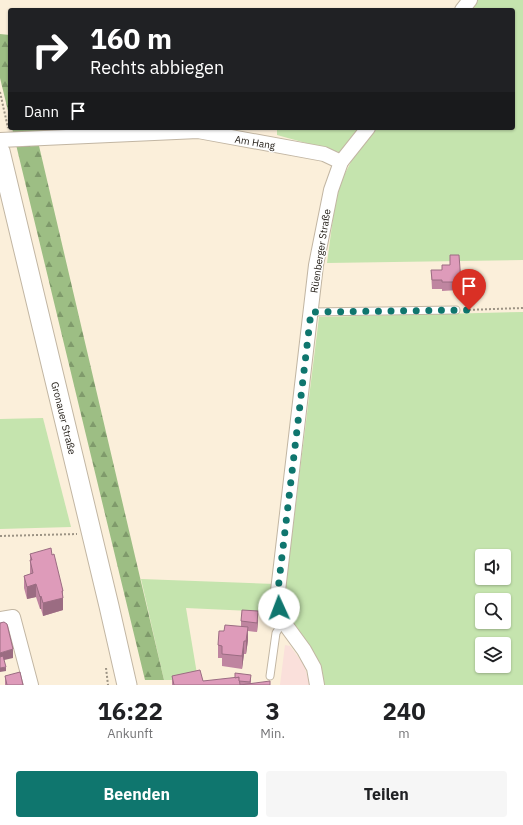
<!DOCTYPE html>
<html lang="de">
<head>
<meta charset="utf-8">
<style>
  body { margin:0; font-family:"IBM Plex Sans",sans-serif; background:#f6f6f6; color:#202124; height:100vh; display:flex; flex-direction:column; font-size:15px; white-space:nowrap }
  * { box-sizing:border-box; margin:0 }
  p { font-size:13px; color:#757577 }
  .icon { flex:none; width:22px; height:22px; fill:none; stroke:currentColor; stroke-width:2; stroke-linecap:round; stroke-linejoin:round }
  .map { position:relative; height:685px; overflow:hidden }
  .drawer { display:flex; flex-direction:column; background:#fff; flex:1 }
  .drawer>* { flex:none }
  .banner { position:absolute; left:8px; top:8px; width:507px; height:122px; border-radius:4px; box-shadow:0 1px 3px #0004; background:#202124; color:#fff; overflow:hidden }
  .tools { position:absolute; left:475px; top:549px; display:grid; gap:8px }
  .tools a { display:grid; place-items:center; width:36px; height:36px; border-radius:4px; background:#fff; box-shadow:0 1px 3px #0004; font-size:20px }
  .pin { position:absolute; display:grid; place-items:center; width:34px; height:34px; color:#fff; margin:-41px -17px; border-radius:50% 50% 50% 0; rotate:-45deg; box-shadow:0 0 4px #0007 }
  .pin .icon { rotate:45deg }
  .me { position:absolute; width:44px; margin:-22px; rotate:358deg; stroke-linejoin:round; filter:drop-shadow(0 0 3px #0008) }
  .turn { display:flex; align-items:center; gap:14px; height:84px; padding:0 16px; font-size:18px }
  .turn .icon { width:52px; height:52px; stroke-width:2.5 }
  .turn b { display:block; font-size:28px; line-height:34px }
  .then { display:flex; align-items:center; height:38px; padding:0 16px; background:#0003; gap:8px; font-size:15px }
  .eta { display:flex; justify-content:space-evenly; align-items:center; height:68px; text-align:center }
  .eta b { font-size:24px; font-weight:800; line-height:28px }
  .primary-button { display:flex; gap:8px; margin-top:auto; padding:8px 16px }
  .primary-button a { flex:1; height:46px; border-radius:4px; background:#0f766e; color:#fff; font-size:16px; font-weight:800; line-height:46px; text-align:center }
  .primary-button a+a { background:#f6f6f6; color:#202124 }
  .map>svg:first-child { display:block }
</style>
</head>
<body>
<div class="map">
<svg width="523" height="685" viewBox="0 0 523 685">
  <defs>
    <pattern id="forest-firs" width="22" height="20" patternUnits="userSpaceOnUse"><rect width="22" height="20" fill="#9dbe84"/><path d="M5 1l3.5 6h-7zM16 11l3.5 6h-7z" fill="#7f9a6b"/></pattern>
  </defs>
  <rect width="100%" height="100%" fill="#fbefda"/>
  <polygon fill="#fae0db" points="285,645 290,646 304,665 310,685 280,685"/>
  <g fill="#c5e4ae" fill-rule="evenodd">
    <polygon points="476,0 523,0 523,260 327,263 335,203 339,185 354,156 376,128 513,128 513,10 468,10"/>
    <polygon points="277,128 362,128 342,153 277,135"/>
    <path d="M 523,312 L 523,685 L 323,685 L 318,662 L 288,614 L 286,583 L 319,317 ZM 482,556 L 504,556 L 504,578 L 482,578 ZM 482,600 L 504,600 L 504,622 L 482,622 ZM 482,644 L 504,644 L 504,666 L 482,666 Z"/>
    <polygon points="43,418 71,527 0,529 0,419"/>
    <polygon points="141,579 275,584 270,612 186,608 198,680 164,680"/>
  </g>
  <g fill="url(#forest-firs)">
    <polygon points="0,34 10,35 10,119 0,78"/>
    <polygon points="12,128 72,128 36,133 164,680 145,680"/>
  </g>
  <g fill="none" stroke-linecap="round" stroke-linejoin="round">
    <g stroke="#c2b6a3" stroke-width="9">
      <g id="service">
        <polyline points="311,312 456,310"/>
        <polyline points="270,676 276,633 284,620"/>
      </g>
    </g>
    <g stroke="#c2b6a3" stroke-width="16">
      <g id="minor">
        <polyline points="462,10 470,0"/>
        <polyline points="0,140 198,131 324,154 341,162"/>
        <polyline points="0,619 13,617 31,685"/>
        <polyline points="317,685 314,668 304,650 285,624 279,608 278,591 316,265 331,190 341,162 368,128"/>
      </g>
    </g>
    <g stroke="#c2b6a3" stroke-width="21">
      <polyline id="secondary" points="0,151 109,606 127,685"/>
    </g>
    <g stroke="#9c9384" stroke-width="2" stroke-dasharray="2 2" stroke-linecap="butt">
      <polyline points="0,92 8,128"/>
      <polyline points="465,310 523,308"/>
      <polyline points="0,536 77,534"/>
      <polyline points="106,668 108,685"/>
    </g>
    <use href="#service" stroke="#fff" stroke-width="7"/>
    <use href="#minor" stroke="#fff" stroke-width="14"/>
    <use href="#secondary" stroke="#fff" stroke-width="19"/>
  </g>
  <g fill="#bf85a0">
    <polygon points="431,270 461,280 469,276 469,292 459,292 459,290 442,291 442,289 432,289"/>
    <polygon points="30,554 63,591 63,610 43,616 41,609 40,609 36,597 27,599 24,588 24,576 30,574"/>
    <polygon points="258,620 257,632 248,631 248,640 246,654 244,654 242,669 222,666 222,658 218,658 218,645 224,631 241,627 241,621"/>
    <polygon points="5,676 23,685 5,685"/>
    <polygon points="172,676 203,681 251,679 251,683 270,685 172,685"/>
  </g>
  <g fill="#9b6c82">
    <polygon points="36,584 36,597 27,599 27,587"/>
    <polygon points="41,596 41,609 40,609 40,597"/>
    <polygon points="63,598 63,610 43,616 43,603"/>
    <polygon points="258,611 258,620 257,632 257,623"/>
    <polygon points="248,627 248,640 246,654 246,641"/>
    <polygon points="244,641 244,654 242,669 242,656"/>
    <polygon points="13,649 13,658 0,661 0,653"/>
    <polygon points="6,667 6,671 0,672 0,668"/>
  </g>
  <g fill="#de9bba" stroke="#9b6c82">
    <polygon points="450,255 459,255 461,282 442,282 442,280 432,280 431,270 442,270 442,265 450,265"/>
    <polygon points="461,276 469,276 469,288 459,288 459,286 461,286"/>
    <polygon points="51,548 52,555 54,554 63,591 62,591 63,598 43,603 41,596 40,597 36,584 27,587 24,576 33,573 30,560 32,560 30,554"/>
    <polygon points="242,610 258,611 257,623 241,621"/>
    <polygon points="4,622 7,624 13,649 0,653 0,623"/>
    <polygon points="225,625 248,627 246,641 244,641 242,656 222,654 222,646 218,645 219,631 224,631"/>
    <polygon points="3,656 6,667 0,668 0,657"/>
    <polygon points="200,670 203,681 239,677 240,685 270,681 270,685 174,685 172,676"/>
    <polygon points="20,672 23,685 7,685 5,676"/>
    <polygon points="235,673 251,675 250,682 239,681 239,677 235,678"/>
  </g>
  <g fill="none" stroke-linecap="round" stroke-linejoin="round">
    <polyline stroke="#0f766e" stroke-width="7" stroke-dasharray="0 12.6" points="279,608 278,590 311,312 469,310"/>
  </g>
  <g text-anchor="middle" stroke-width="3" stroke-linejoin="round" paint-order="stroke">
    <g font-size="10" fill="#1f1a13" stroke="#fefefe">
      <text transform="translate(255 142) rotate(10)" y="4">Am Hang</text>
      <text transform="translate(320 251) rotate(-81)" y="4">Rüenberger Straße</text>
      <text transform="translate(64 418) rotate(76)" y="4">Gronauer Straße</text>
    </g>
  </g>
</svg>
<div class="tools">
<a><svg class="icon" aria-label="sound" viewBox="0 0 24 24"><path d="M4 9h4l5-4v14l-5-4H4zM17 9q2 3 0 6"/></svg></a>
<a><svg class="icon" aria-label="search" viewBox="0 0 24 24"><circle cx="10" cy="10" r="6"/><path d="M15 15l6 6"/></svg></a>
<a><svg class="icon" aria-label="layers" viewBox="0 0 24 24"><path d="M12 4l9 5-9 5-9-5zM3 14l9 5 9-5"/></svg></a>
</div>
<div class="pin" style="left:469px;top:310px;background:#d93025"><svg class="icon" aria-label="arrive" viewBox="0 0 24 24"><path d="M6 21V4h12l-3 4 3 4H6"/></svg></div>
<svg class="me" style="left:279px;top:608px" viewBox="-20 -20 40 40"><circle r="19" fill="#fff"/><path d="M0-13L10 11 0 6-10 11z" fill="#0f766e"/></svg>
<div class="banner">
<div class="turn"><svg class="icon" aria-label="right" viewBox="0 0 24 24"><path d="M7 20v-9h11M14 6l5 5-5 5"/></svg><div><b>160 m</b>Rechts abbiegen</div></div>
<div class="then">Dann<svg class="icon" aria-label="arrive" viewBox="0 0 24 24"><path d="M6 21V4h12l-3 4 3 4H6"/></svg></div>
</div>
</div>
<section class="drawer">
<div class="eta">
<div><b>16:22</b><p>Ankunft</p></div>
<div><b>3</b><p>Min.</p></div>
<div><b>240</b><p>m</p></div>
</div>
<div class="primary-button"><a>Beenden</a><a>Teilen</a></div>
</section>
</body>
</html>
